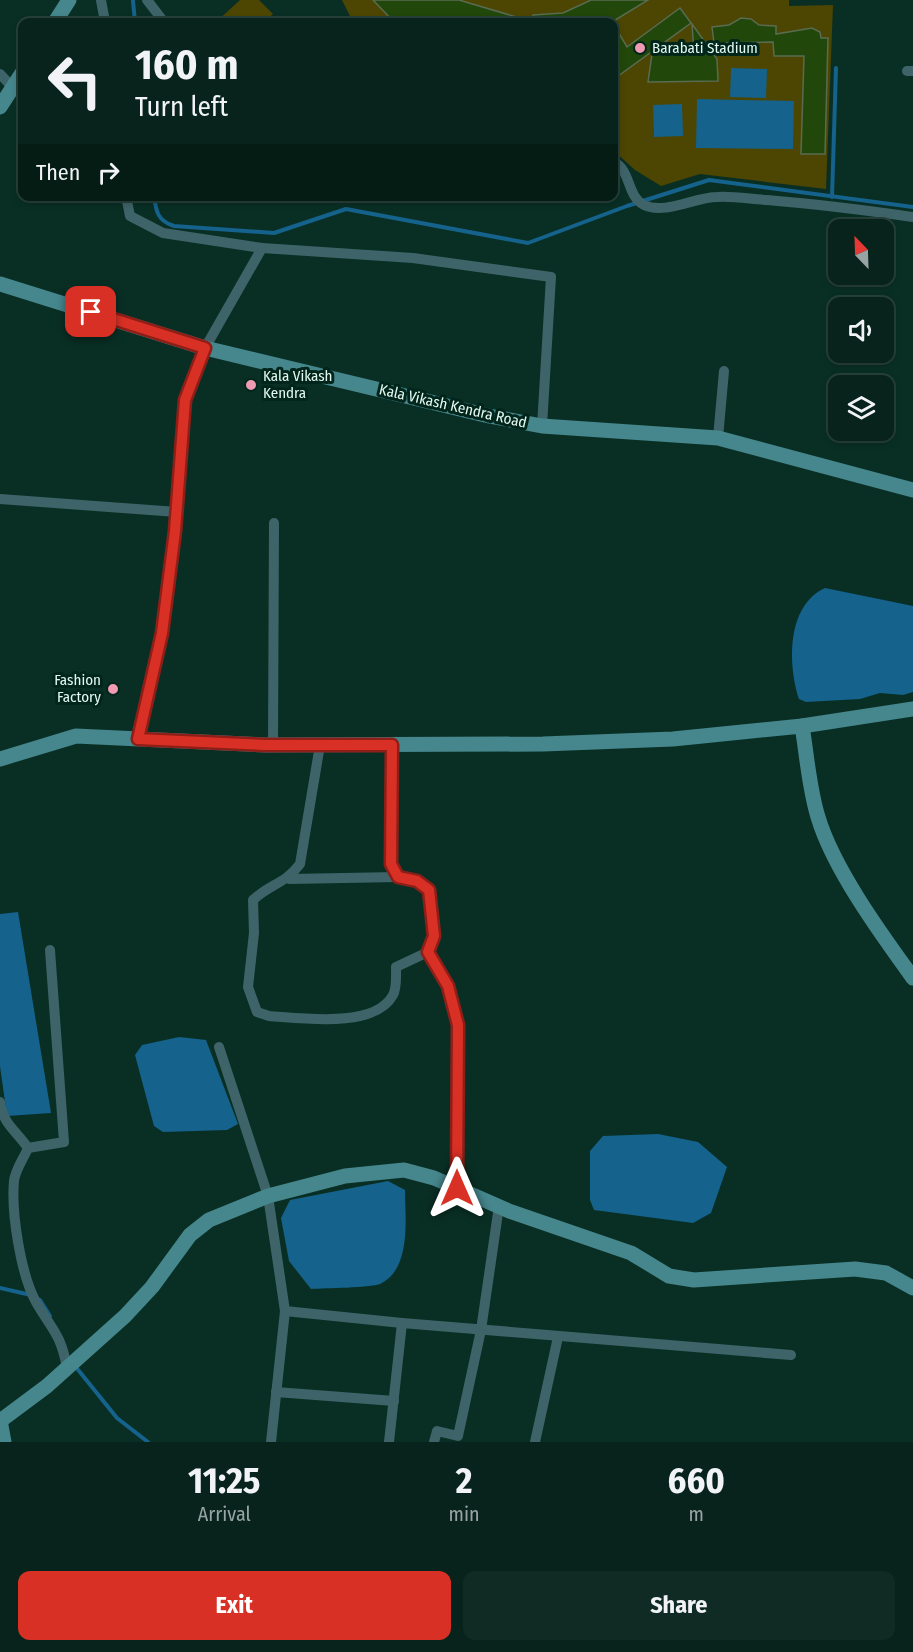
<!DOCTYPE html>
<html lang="en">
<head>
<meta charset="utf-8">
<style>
  body { margin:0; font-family:"Fira Sans Condensed",sans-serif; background:#102b24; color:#f1f3f6; height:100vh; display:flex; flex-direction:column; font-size:22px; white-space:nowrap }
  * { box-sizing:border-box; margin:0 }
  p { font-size:20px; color:#98a4a3 }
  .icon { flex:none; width:33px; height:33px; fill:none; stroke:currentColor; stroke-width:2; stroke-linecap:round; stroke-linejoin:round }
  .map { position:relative; height:1442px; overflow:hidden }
  .sheet { display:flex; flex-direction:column; background:#07231b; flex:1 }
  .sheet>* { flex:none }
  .guide { position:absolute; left:18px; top:18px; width:600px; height:183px; border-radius:12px; box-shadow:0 3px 9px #0003,0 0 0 2px #28403a; background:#07231b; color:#f1f3f6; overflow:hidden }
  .needle { width:39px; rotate:337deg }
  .tools { position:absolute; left:828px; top:219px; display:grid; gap:12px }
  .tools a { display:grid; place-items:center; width:66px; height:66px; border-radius:12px; background:#07231b; box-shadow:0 3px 9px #0003,0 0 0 2px #28403a; font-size:30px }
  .pin { position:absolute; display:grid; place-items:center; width:51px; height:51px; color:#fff; margin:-26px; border-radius:12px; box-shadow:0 3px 9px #0006 }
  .me { position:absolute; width:66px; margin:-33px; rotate:0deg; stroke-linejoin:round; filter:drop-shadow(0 0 4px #0008) }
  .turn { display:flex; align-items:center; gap:21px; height:126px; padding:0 18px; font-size:27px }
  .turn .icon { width:78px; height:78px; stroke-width:2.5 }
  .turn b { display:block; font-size:42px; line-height:51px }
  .then { display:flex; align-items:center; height:57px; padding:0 18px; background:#0003; gap:12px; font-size:22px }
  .eta { display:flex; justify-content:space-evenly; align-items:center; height:102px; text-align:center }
  .eta b { font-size:36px; font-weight:700; line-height:42px }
  .primary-button { display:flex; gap:12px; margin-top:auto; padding:12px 18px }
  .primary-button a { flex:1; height:69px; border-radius:12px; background:#d93025; color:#fff; font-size:24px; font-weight:700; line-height:69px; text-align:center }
  .primary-button a+a { background:#102b24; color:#f1f3f6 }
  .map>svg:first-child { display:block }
</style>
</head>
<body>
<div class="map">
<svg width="913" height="1442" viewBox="0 0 913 1442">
  <rect width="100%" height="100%" fill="#092f24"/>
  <g fill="#4d4502">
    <polygon points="240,0 259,0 273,14 264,22 216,22"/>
    <polygon points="342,0 789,0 789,6 833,5 826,189 700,174 661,186 635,170 614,151 614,22 353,22"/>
  </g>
  <g fill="#15628c">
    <polygon points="731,68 767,69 766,98 730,97"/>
    <polygon points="697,99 794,101 793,149 696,148"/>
    <polygon points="682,104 683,136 654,137 653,105"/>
    <path d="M 825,588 L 913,606 L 913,692 L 903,695 L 880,693 L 860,699 L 806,702 L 799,699 C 788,665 786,606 825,588 Z"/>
    <polygon points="18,912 51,1113 7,1116 0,1066 0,914"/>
    <polygon points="179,1037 206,1040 238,1124 227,1130 163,1132 154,1126 135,1055 142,1045"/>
    <polygon points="658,1134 698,1142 727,1167 711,1213 693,1223 594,1210 590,1200 590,1151 603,1136"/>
    <path d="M 388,1181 L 405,1190 C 405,1218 412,1269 380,1284 C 369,1288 325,1288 311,1289 L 289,1261 L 281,1218 L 290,1200 Z"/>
  </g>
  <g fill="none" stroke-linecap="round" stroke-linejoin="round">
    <g stroke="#15628c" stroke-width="4">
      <polyline points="133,1 135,22"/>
      <path d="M 154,196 C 156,212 158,221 174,226 L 274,233 L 346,209 L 528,243 L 627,206 L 709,180 L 913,207"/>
      <polyline points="832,197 836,68"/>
      <polyline points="0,1288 31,1295"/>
      <polyline points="40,1300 50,1316"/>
      <polyline points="75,1366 117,1418 148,1442"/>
    </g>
  </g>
  <g fill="#21470a" stroke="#596c51" stroke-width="1.5">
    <polygon points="373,0 459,0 523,19 522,22 394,22"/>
    <polygon points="591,0 648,0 612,22 533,22 533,15 563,13"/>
    <polygon points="680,8 691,23 614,79 614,25 627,47"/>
    <polygon points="741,18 751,19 759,25 776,26 776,34 812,28 820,32 821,38 828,38 825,154 801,154 804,56 774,56 773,42 714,43 712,27 729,25"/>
    <polygon points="692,24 717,59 718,81 648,82 652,54 694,52"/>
  </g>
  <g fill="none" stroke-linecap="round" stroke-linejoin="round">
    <g stroke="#3e6469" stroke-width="10">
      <polyline points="101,0 105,22"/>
      <polyline points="147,0 164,22"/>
      <polyline points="907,71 913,71"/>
      <polyline points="0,74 13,88"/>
      <path d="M 614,162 C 631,170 627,197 644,205 C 665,215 695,197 717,197 C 733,196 750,199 767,200 C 816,204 864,210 913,217"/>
      <polyline points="126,196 130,216 163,233 262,248"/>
      <polyline points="718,438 724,371"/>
      <polyline points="0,499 177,512"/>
      <polyline points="138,739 162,633 175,531 185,400 205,348 262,248 413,258 551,277 542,426"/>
      <polyline points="273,745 274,523"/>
      <path d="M 320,745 L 300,864 C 285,884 270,884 253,900 L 254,933 L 248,987 L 257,1012 L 269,1016 C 301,1018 375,1029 393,995 C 397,988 396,975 396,967 L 428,952 L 434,936 L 429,890 L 417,881 L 398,877 L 391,864 L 392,745"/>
      <polyline points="289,879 398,877"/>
      <polyline points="428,952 448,986 457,1025 457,1188"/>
      <polyline points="219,1047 268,1196 285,1311 271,1442"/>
      <path d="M 0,1102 C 4,1126 15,1129 28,1148 C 24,1158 15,1170 14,1181 C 11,1213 21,1275 36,1302 C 52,1330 61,1334 67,1368"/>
      <polyline points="28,1148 64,1142 50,950"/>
      <polyline points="285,1311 402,1323 389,1442"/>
      <polyline points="402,1323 791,1355"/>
      <polyline points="276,1392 394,1401"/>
      <polyline points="434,1442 437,1431 458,1436 481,1330 499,1206"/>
      <polyline points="535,1442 558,1337"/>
    </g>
    <g stroke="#46868d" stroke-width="15">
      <polyline points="55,22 69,0"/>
      <polyline points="0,107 22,73"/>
      <polyline points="0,284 205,348 489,416 542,426 718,438 913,490"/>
      <path d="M 802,726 C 807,756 809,788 818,817 C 833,868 881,934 913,978"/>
      <polyline points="0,759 76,736 265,745 543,744 673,739 802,726 913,709"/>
      <polyline points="0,1420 4,1442"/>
      <polyline points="0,1421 47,1386 125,1316 152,1287 190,1235 209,1220 268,1196 345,1176 404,1170 434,1178 509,1211 631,1253 669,1276 694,1280 855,1269 886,1273 913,1288"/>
    </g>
  </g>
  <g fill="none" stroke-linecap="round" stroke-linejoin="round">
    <g stroke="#8d1f18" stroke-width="15">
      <polyline id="route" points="91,312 205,348 185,400 175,531 162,633 138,739 265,745 392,745 391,864 398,877 417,881 429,890 434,936 428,952 448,986 458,1025 457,1188"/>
    </g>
    <use href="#route" stroke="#d93025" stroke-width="10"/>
  </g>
  <g fill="#f09ab4" stroke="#00251b" stroke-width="2">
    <circle cx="640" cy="48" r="6"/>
    <circle cx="251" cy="385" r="6"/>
    <circle cx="113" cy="689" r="6"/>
  </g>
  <g text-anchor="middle" stroke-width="6" stroke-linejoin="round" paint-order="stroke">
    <g font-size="15" fill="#e3f7ef" stroke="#00251b" text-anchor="start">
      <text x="652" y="53">Barabati Stadium</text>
      <text x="263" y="381">Kala Vikash<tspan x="263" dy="17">Kendra</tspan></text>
      <text x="101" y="685" text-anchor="end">Fashion<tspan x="101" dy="17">Factory</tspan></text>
    </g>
    <g font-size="15" fill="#e3f7ef" stroke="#00251b">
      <text transform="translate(453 406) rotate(13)" y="5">Kala Vikash Kendra Road</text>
    </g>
  </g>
</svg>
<div class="tools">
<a><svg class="needle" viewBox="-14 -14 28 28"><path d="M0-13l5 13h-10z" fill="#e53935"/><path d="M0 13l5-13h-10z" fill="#98a4a3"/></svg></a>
<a><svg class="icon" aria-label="sound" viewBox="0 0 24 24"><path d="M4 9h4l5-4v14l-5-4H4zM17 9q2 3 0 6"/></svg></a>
<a><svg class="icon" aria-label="layers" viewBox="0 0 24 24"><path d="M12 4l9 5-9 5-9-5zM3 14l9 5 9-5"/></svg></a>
</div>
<div class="pin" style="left:91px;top:312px;background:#d93025"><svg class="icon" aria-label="arrive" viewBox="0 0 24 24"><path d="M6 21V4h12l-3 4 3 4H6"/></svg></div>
<svg class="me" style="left:457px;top:1188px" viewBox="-20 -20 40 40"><path d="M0-17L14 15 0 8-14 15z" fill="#d93025" stroke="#fff" stroke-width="4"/></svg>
<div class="guide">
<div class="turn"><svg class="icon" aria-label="left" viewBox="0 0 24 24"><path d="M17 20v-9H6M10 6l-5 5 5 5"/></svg><div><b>160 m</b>Turn left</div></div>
<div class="then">Then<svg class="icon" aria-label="right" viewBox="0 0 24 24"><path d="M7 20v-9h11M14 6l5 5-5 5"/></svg></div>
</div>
</div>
<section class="sheet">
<div class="eta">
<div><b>11:25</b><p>Arrival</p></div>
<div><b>2</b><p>min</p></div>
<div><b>660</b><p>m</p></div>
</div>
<div class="primary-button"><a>Exit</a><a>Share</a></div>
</section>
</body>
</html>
